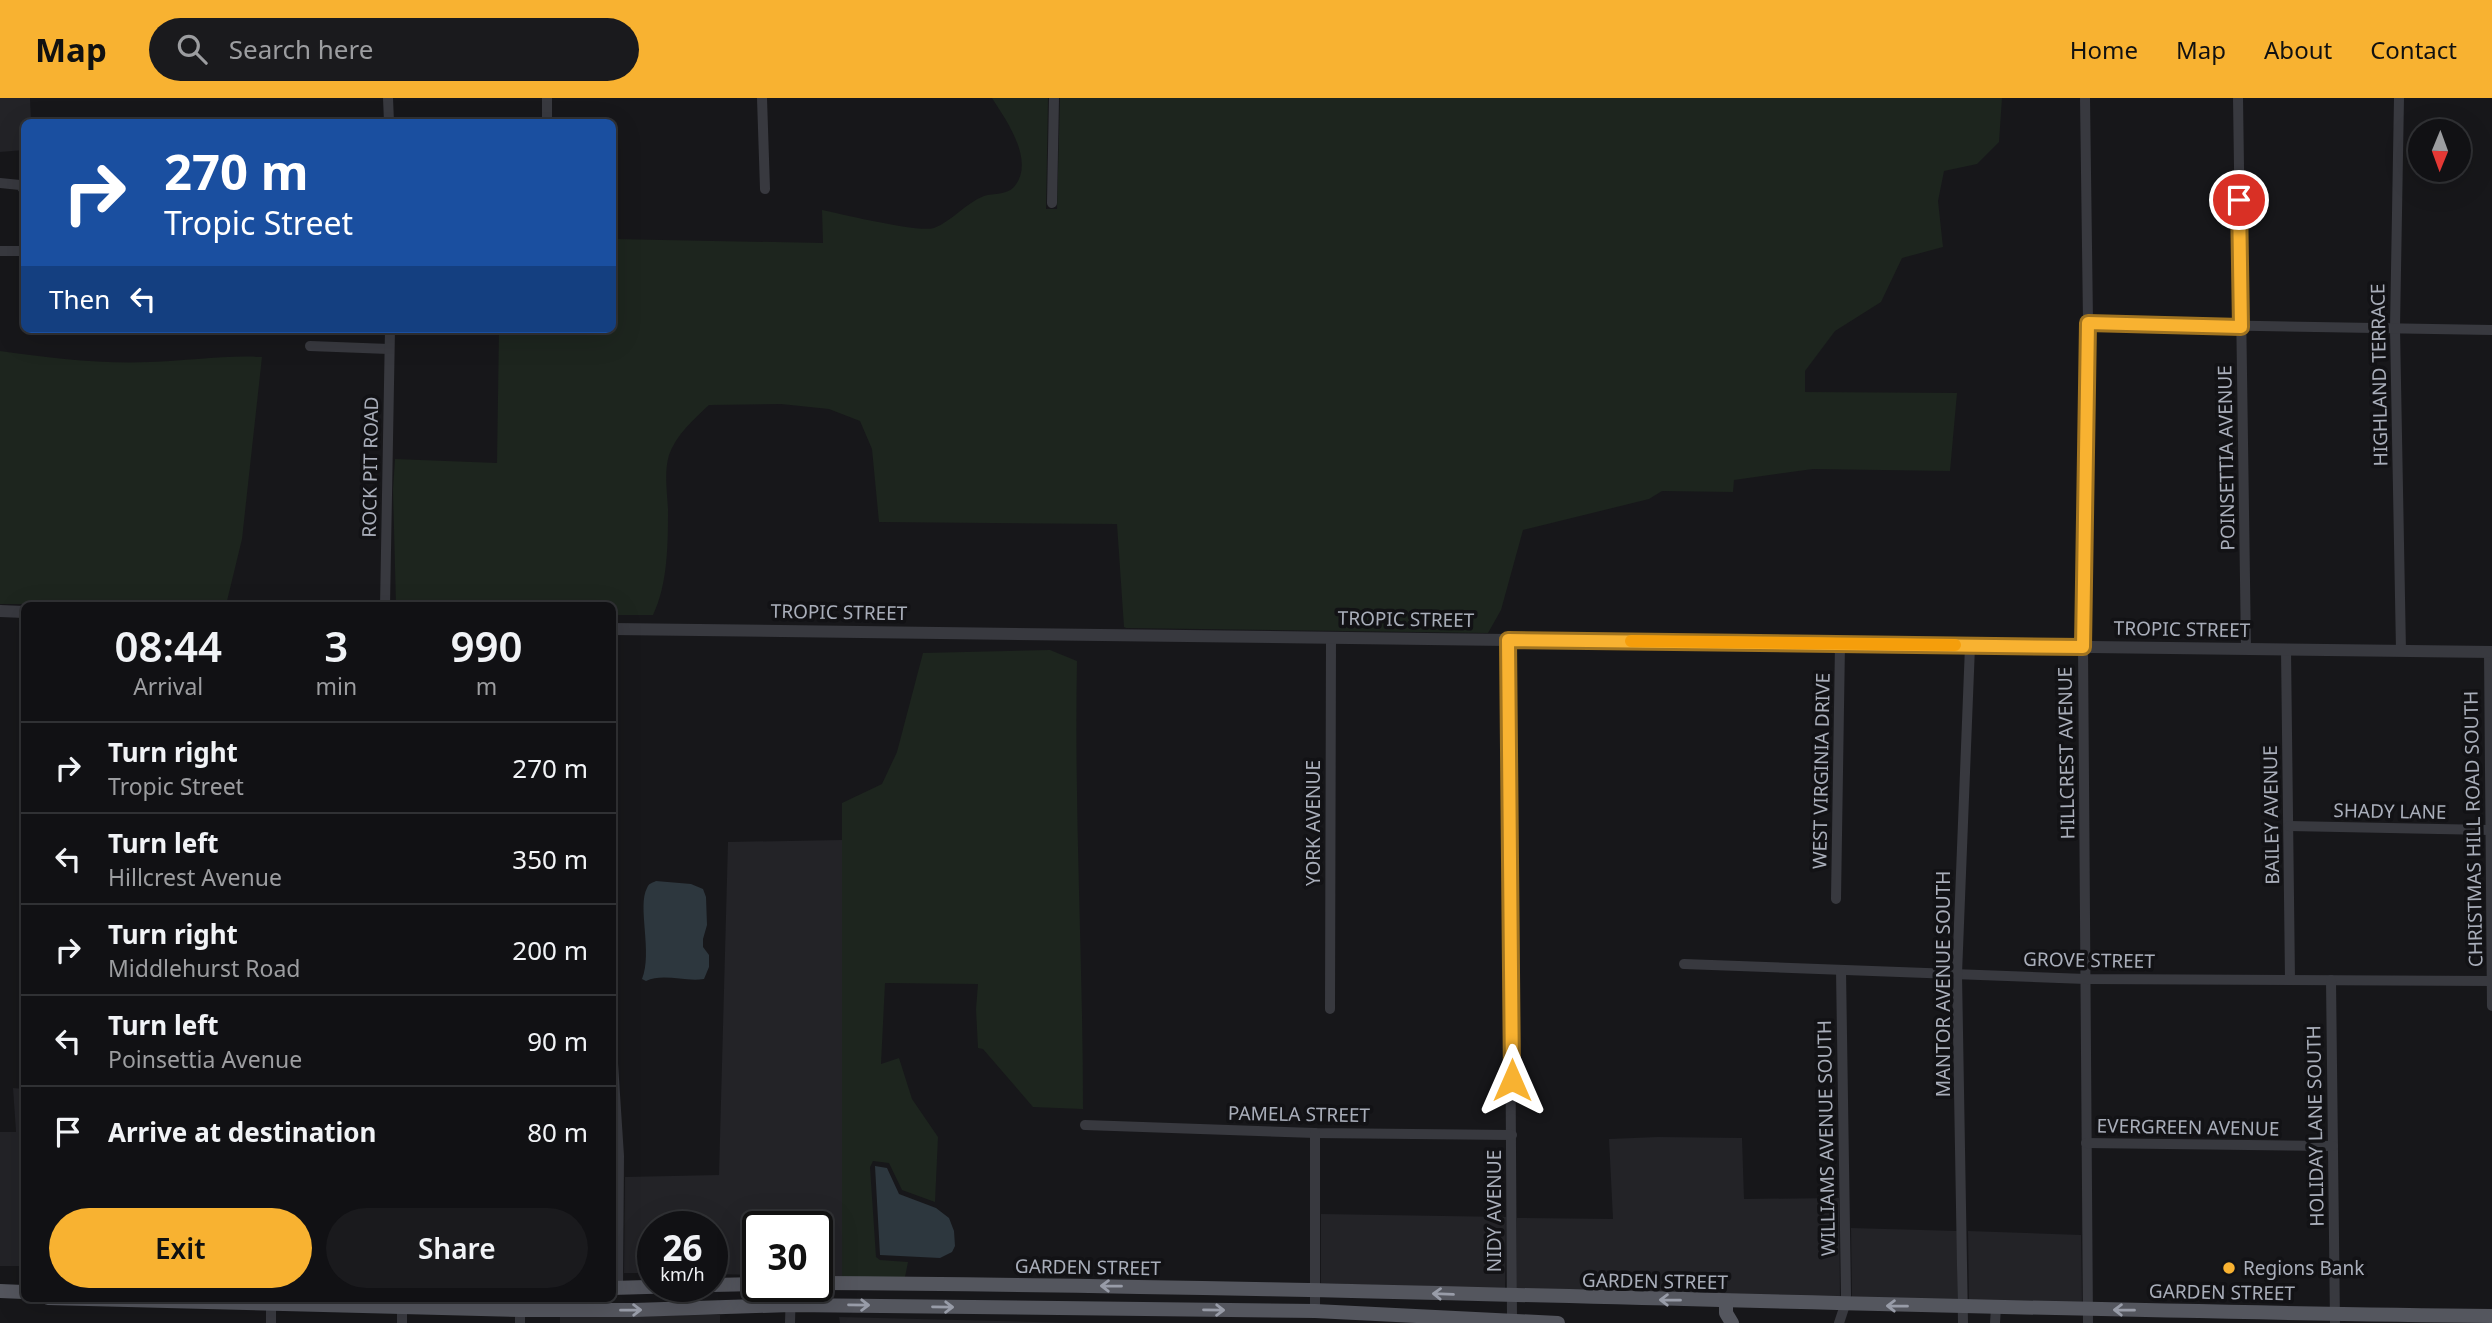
<!DOCTYPE html>
<html lang="en">
<head>
<meta charset="utf-8">
<style>
  body { margin:0; font-family:"Noto Sans",sans-serif; background:#1a1a1d; color:#f1f3f6; height:100vh; display:flex; flex-direction:column; font-size:26px; white-space:nowrap }
  * { box-sizing:border-box; margin:0 }
  p { font-size:23px; color:#9c9da0 }
  .icon { flex:none; width:38px; height:38px; fill:none; stroke:currentColor; stroke-width:2; stroke-linecap:round; stroke-linejoin:round }
  .map { position:relative; flex:1; overflow:hidden }
  .details { position:absolute; left:21px; top:504px; width:595px; height:700px; display:flex; flex-direction:column; background:#111114; border-radius:10px; box-shadow:0 7px 28px #0002,0 0 0 2px #303134 }
  .details>* { flex:none }
  .top-card { position:absolute; left:21px; top:21px; width:595px; height:214px; border-radius:10px; box-shadow:0 7px 28px #0002,0 0 0 2px #303134; background:#1a4fa0; color:#fff; overflow:hidden }
  .needle { width:46px; rotate:181deg }
  .tools { position:absolute; left:2408px; top:21px; display:grid; gap:14px }
  .tools a { display:grid; place-items:center; width:63px; height:63px; border-radius:50%; background:#111114; box-shadow:0 7px 28px #0002,0 0 0 2px #303134; font-size:35px }
  .speed { position:absolute; left:637px; top:1113px; display:flex; gap:14px; font-size:35px; font-weight:700; text-align:center }
  .speed>* { display:grid; place-content:center; width:91px; height:91px; border-radius:50%; background:#111114; box-shadow:0 7px 28px #0002,0 0 0 2px #303134; line-height:1 }
  .speed small { font-size:18px; font-weight:400 }
  .speed .limit { border:4px solid #111; border-radius:10px; background:#fff; color:#111 }
  .pin { position:absolute; display:grid; place-items:center; width:60px; height:60px; color:#fff; margin:-30px; border:4px solid #fff; border-radius:50%; box-shadow:0 2px 7px #0007 }
  .me { position:absolute; width:77px; margin:-38px; rotate:0deg; stroke-linejoin:round; filter:drop-shadow(0 0 5px #0008) }
  .turn { display:flex; align-items:center; gap:24px; height:147px; padding:0 28px; font-size:32px }
  .turn .icon { width:91px; height:91px; stroke-width:2.5 }
  .turn b { display:block; font-size:49px; line-height:60px }
  .then { display:flex; align-items:center; height:66px; padding:0 28px; background:#0003; gap:14px; font-size:26px }
  .eta { display:flex; justify-content:space-evenly; align-items:center; height:119px; text-align:center }
  .eta b { font-size:42px; font-weight:600; line-height:49px }
  .primary-button { display:flex; gap:14px; margin-top:auto; padding:14px 28px }
  .primary-button a { flex:1; height:80px; border-radius:42px; background:#f8b231; color:#111; font-size:28px; font-weight:600; line-height:80px; text-align:center }
  .primary-button a+a { background:#1a1a1d; color:#f1f3f6 }
  ul { padding:0; list-style:none }
  li { display:flex; align-items:center; gap:21px; height:91px; padding:0 28px; border-top:2px solid #303134 }
  li div { flex:1 }
  li b { display:block; font-size:26px }
  li em { font-style:normal }
  header { display:flex; align-items:center; gap:42px; box-sizing:border-box; height:98px; padding:0 35px; background:#f8b231; color:#111 }
  header strong { font-size:33px }
  nav { display:flex; gap:38px; margin-inline-start:auto; font-size:24px }
  .search { width:490px; height:63px; background:#1a1a1d; display:flex; align-items:center; gap:18px; box-sizing:border-box; padding:0 24px; border-radius:38px; color:#9c9da0; font-size:26px }
  .map>svg:first-child { display:block }
</style>
</head>
<body>
<header>
<strong>Map</strong>
<div class="search"><svg class="icon" aria-label="search" viewBox="0 0 24 24"><circle cx="10" cy="10" r="6"/><path d="M15 15l6 6"/></svg>Search here</div>
<nav><a>Home</a><a>Map</a><a>About</a><a>Contact</a></nav>
</header>
<div class="map">
<svg width="2492" height="1225" viewBox="0 0 2492 1225">
  <rect width="100%" height="100%" fill="#17171a"/>
  <g fill="#232327">
    <polygon points="0,0 30,0 31,24 24,24 24,52 0,54"/>
    <polygon points="842,742 842,1179 817,1179 817,1129 758,1129 758,1177 712,1176 712,1129 653,1129 653,1175 624,1175 625,1079 719,1077 728,744"/>
    <polygon points="13,990 24,991 24,1168 0,1168 0,1034 16,1034"/>
    <polygon points="1658,1039 1742,1040 1744,1101 1839,1100 1840,1201 1517,1192 1517,1120 1613,1121 1609,1041"/>
    <polygon points="1321,1116 1506,1119 1505,1192 1321,1185"/>
    <polygon points="1851,1130 1957,1133 1957,1202 1852,1201"/>
    <polygon points="1968,1133 2081,1137 2082,1205 1969,1203"/>
    <polygon points="693,1216 720,1217 720,1225 560,1225 560,1219"/>
    <polygon points="839,1219 1072,1225 840,1225"/>
  </g>
  <g fill="#1d251e">
    <path d="M 992,0 L 1048,0 L 1046,111 L 1057,111 L 1060,0 L 2002,0 L 1999,44 L 1977,66 L 1944,73 L 1938,103 L 1943,149 L 1902,160 L 1881,204 L 1835,233 L 1805,273 L 1805,294 L 1957,295 L 1950,373 L 1813,371 L 1734,382 L 1733,394 L 1662,393 L 1649,401 L 1523,432 L 1501,512 L 1488,535 L 1126,530 L 1124,529 L 1117,426 L 879,424 L 872,351 L 860,323 L 829,311 L 781,306 L 709,307 C 694,321 676,337 669,357 C 664,374 667,393 668,411 C 668,445 668,486 653,517 L 613,517 L 612,508 L 396,507 L 393,392 L 395,361 L 497,365 L 499,231 L 612,231 L 613,141 L 823,145 L 822,112 C 841,116 920,135 934,130 C 952,123 966,105 984,98 C 994,95 1007,97 1014,89 C 1036,63 1006,22 992,0 Z"/>
    <path d="M 0,253 C 49,260 100,266 150,264 C 187,263 225,257 262,259 L 242,441 L 226,507 L 0,506 Z"/>
    <path d="M 1050,552 L 1077,563 C 1074,712 1083,861 1083,1011 L 1033,1009 L 983,951 L 978,950 L 976,911 L 978,886 L 885,885 L 881,966 L 899,960 L 912,1001 L 938,1039 L 935,1104 L 902,1092 L 889,1065 L 873,1063 L 870,1069 L 876,1159 L 880,1162 L 908,1164 L 905,1179 L 842,1179 L 842,705 L 882,686 L 897,654 L 923,555 Z"/>
  </g>
  <g fill="#2d373e">
    <path d="M 656,783 L 691,786 L 703,791 L 706,799 L 707,827 L 703,841 L 703,849 L 709,857 L 709,869 L 704,881 C 685,884 663,875 646,883 L 642,881 C 653,855 637,808 647,790 C 649,785 652,785 656,783 Z"/>
    <polygon points="875,1068 887,1070 899,1096 936,1110 949,1120 954,1133 955,1148 952,1154 940,1160 880,1157"/>
  </g>
  <g fill="none" stroke-linecap="round" stroke-linejoin="round">
    <g stroke="#38393f" stroke-width="10">
      <polyline points="388,0 389,24"/>
      <polyline points="547,0 547,24"/>
      <polyline points="762,0 765,91"/>
      <polyline points="2085,0 2088,223 2083,549 2088,1225"/>
      <polyline points="2238,0 2246,551"/>
      <polyline points="2399,0 2395,230 2401,553"/>
      <polyline points="0,85 20,87 24,92"/>
      <polyline points="1052,105 1054,0"/>
      <polyline points="0,153 24,153"/>
      <polyline points="2088,225 2492,232"/>
      <polyline points="310,248 389,251"/>
      <polyline points="385,508 390,231"/>
      <polyline points="1508,542 1512,1222"/>
      <polyline points="2286,552 2290,882"/>
      <polyline points="2489,554 2492,908"/>
      <polyline points="2289,728 2489,732"/>
      <polyline points="1836,801 1840,546"/>
      <polyline points="1684,866 2086,881 2492,883"/>
      <polyline points="2331,882 2335,1225"/>
      <polyline points="1330,911 1331,540"/>
      <polyline points="612,950 619,1058 618,1190"/>
      <polyline points="1085,1027 1315,1035 1512,1037"/>
      <polyline points="2086,1045 2333,1048"/>
      <polyline points="402,1209 402,1225"/>
      <polyline points="1315,1213 1315,1035"/>
      <polyline points="271,1225 271,1201"/>
      <polyline points="520,1225 520,1200"/>
      <polyline points="790,1225 791,1188"/>
      <polyline points="1839,1225 1845,1207 1846,1197 1841,872"/>
      <polyline points="1963,1225 1957,876 1970,548"/>
      <polyline points="1995,1225 1996,1209"/>
    </g>
    <g stroke="#38393f" stroke-width="12">
      <polyline points="0,513 24,514"/>
      <polyline points="612,531 2492,554"/>
    </g>
    <g stroke="#54565e" stroke-width="14">
      <path d="M 817,1185 C 1376,1188 1934,1212 2492,1218"/>
      <polyline points="712,1187 758,1186"/>
      <polyline points="612,1190 681,1188"/>
      <polyline points="0,1193 24,1194"/>
      <polyline points="48,1200 520,1212 634,1212 791,1207 1315,1213 1558,1225"/>
      <polyline points="1726,1204 1726,1215 1732,1225"/>
    </g>
  </g>
  <defs><path id="oneway-shaft" d="M-6 0H5M1.5-3L5.5 0L1.5 3" fill="none" stroke-width="1.6" stroke-linecap="round" stroke-linejoin="round" transform="scale(1.75)"/></defs>
  <g stroke="#989ca8">
    <use href="#oneway-shaft" transform="translate(1111 1188) rotate(-179)"/>
    <use href="#oneway-shaft" transform="translate(1443 1196) rotate(-178)"/>
    <use href="#oneway-shaft" transform="translate(1670 1202) rotate(-179)"/>
    <use href="#oneway-shaft" transform="translate(859 1207) rotate(1)"/>
    <use href="#oneway-shaft" transform="translate(1897 1208) rotate(-179)"/>
    <use href="#oneway-shaft" transform="translate(943 1209) rotate(1)"/>
    <use href="#oneway-shaft" transform="translate(631 1212) rotate(-1)"/>
    <use href="#oneway-shaft" transform="translate(1214 1212) rotate(1)"/>
    <use href="#oneway-shaft" transform="translate(2124 1212) rotate(-179)"/>
  </g>
  <g fill="none" stroke-linecap="round" stroke-linejoin="round">
    <g stroke="#a17420" stroke-width="18">
      <polyline id="route" points="1512,982 1508,542 2083,549 2088,225 2241,229 2239,102"/>
    </g>
    <use href="#route" stroke="#f8b231" stroke-width="12"/>
    <polyline stroke="#f59e0b" stroke-width="12" points="1631,543 1955,547"/>
  </g>
  <circle fill="#f8b231" stroke="#121215" stroke-width="2.5" cx="2229" cy="1170" r="7"/>
  <g text-anchor="middle" stroke-width="7" stroke-linejoin="round" paint-order="stroke">
    <g font-size="19" fill="#a9aeba" stroke="#121215">
      <text transform="translate(2379 277) rotate(-91)" y="7">HIGHLAND TERRACE</text>
      <text transform="translate(2226 360) rotate(-91)" y="7">POINSETTIA AVENUE</text>
      <text transform="translate(370 369) rotate(-89)" y="7">ROCK PIT ROAD</text>
      <text transform="translate(839 514) rotate(1)" y="7">TROPIC STREET</text>
      <text transform="translate(1406 521) rotate(1)" y="7">TROPIC STREET</text>
      <text transform="translate(2182 531) rotate(1)" y="7">TROPIC STREET</text>
      <text transform="translate(2066 655) rotate(-91)" y="7">HILLCREST AVENUE</text>
      <text transform="translate(1821 673) rotate(-89)" y="7">WEST VIRGINIA DRIVE</text>
      <text transform="translate(2390 713) rotate(1)" y="7">SHADY LANE</text>
      <text transform="translate(2271 717) rotate(-91)" y="7">BAILEY AVENUE</text>
      <text transform="translate(1313 725) rotate(-90)" y="7">YORK AVENUE</text>
      <text transform="translate(2473 731) rotate(-91)" y="7">CHRISTMAS HILL ROAD SOUTH</text>
      <text transform="translate(2089 862) rotate(1)" y="7">GROVE STREET</text>
      <text transform="translate(1943 886) rotate(-90)" y="7">MANTOR AVENUE SOUTH</text>
      <text transform="translate(1299 1016) rotate(1)" y="7">PAMELA STREET</text>
      <text transform="translate(2315 1028) rotate(-91)" y="7">HOLIDAY LANE SOUTH</text>
      <text transform="translate(2188 1029) rotate(1)" y="7">EVERGREEN AVENUE</text>
      <text transform="translate(1826 1040) rotate(-91)" y="7">WILLIAMS AVENUE SOUTH</text>
      <text transform="translate(1494 1113) rotate(-90)" y="7">NIDY AVENUE</text>
      <text transform="translate(1088 1169) rotate(1)" y="7">GARDEN STREET</text>
      <text transform="translate(1655 1183) rotate(1)" y="7">GARDEN STREET</text>
      <text transform="translate(2222 1194) rotate(1)" y="7">GARDEN STREET</text>
    </g>
    <g font-size="19" fill="#a9aeba" stroke="#121215" text-anchor="start">
      <text x="2243" y="1177">Regions Bank</text>
    </g>
  </g>
</svg>
<div class="tools">
<a><svg class="needle" viewBox="-14 -14 28 28"><path d="M0-13l5 13h-10z" fill="#e53935"/><path d="M0 13l5-13h-10z" fill="#9c9da0"/></svg></a>
</div>
<div class="speed"><div>26<small>km/h</small></div><div class="limit">30</div></div>
<div class="pin" style="left:2239px;top:102px;background:#d93025"><svg class="icon" aria-label="arrive" viewBox="0 0 24 24"><path d="M6 21V4h12l-3 4 3 4H6"/></svg></div>
<svg class="me" style="left:1512px;top:982px" viewBox="-20 -20 40 40"><path d="M0-17L14 15 0 8-14 15z" fill="#f8b231" stroke="#fff" stroke-width="4"/></svg>
<div class="top-card">
<div class="turn"><svg class="icon" aria-label="right" viewBox="0 0 24 24"><path d="M7 20v-9h11M14 6l5 5-5 5"/></svg><div><b>270 m</b>Tropic Street</div></div>
<div class="then">Then<svg class="icon" aria-label="left" viewBox="0 0 24 24"><path d="M17 20v-9H6M10 6l-5 5 5 5"/></svg></div>
</div>
<section class="details">
<div class="eta">
<div><b>08:44</b><p>Arrival</p></div>
<div><b>3</b><p>min</p></div>
<div><b>990</b><p>m</p></div>
</div>
<ul>
<li><svg class="icon" aria-label="right" viewBox="0 0 24 24"><path d="M7 20v-9h11M14 6l5 5-5 5"/></svg><div><b>Turn right</b><p>Tropic Street</p></div><em>270 m</em></li>
<li><svg class="icon" aria-label="left" viewBox="0 0 24 24"><path d="M17 20v-9H6M10 6l-5 5 5 5"/></svg><div><b>Turn left</b><p>Hillcrest Avenue</p></div><em>350 m</em></li>
<li><svg class="icon" aria-label="right" viewBox="0 0 24 24"><path d="M7 20v-9h11M14 6l5 5-5 5"/></svg><div><b>Turn right</b><p>Middlehurst Road</p></div><em>200 m</em></li>
<li><svg class="icon" aria-label="left" viewBox="0 0 24 24"><path d="M17 20v-9H6M10 6l-5 5 5 5"/></svg><div><b>Turn left</b><p>Poinsettia Avenue</p></div><em>90 m</em></li>
<li><svg class="icon" aria-label="arrive" viewBox="0 0 24 24"><path d="M6 21V4h12l-3 4 3 4H6"/></svg><div><b>Arrive at destination</b></div><em>80 m</em></li>
</ul>
<div class="primary-button"><a>Exit</a><a>Share</a></div>
</section>
</div>
</body>
</html>
